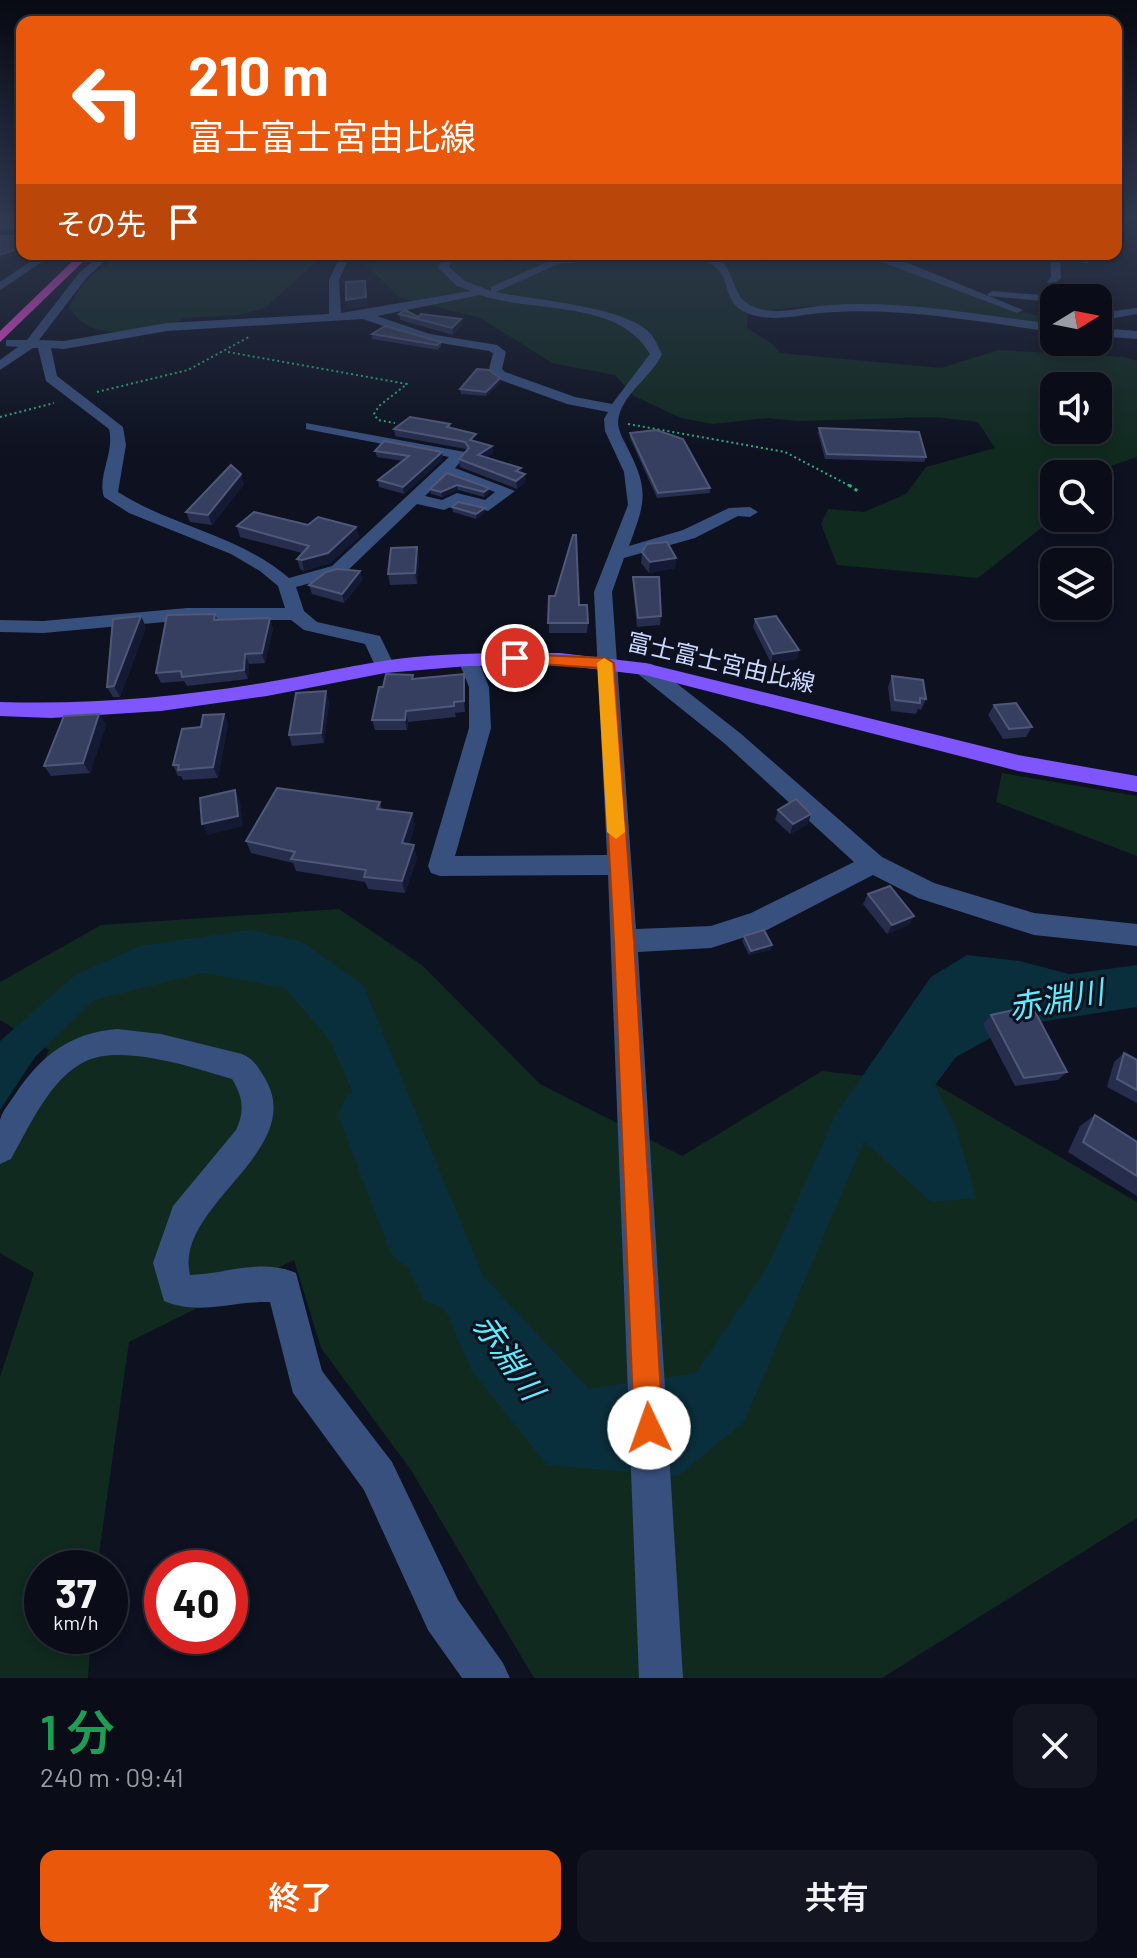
<!DOCTYPE html>
<html lang="ja">
<head>
<meta charset="utf-8">
<style>
  body { margin:0; font-family:Barlow,"Noto Sans JP",sans-serif; background:#131621; color:#f1f3f6; height:100vh; display:flex; flex-direction:column; font-size:30px; white-space:nowrap }
  * { box-sizing:border-box; margin:0 }
  p { font-size:26px; color:#999ca2 }
  .icon { flex:none; width:44px; height:44px; fill:none; stroke:currentColor; stroke-width:2; stroke-linecap:round; stroke-linejoin:round }
  .map { position:relative; height:1678px; overflow:hidden }
  .details { display:flex; flex-direction:column; background:#0a0d18; flex:1 }
  .details>* { flex:none }
  .guide { position:absolute; left:16px; top:16px; width:1106px; height:244px; border-radius:16px; box-shadow:0 4px 12px #0003,0 0 0 2px #2a2d37; background:#ea580c; color:#fff; overflow:hidden }
  .needle { width:52px; rotate:80deg }
  .fabs { position:absolute; left:1040px; top:284px; display:grid; gap:16px }
  .fabs a { display:grid; place-items:center; width:72px; height:72px; border-radius:16px; background:#0a0d18; box-shadow:0 4px 12px #0003,0 0 0 2px #2a2d37; font-size:40px }
  .speed { position:absolute; left:24px; top:1550px; display:flex; gap:16px; font-size:40px; font-weight:700; text-align:center }
  .speed>* { display:grid; place-content:center; width:104px; height:104px; border-radius:50%; background:#0a0d18; box-shadow:0 4px 12px #0003,0 0 0 2px #2a2d37; line-height:1 }
  .speed small { font-size:20px; font-weight:400 }
  .speed .limit { border:12px solid #d22; background:#fff; color:#111 }
  .pin { position:absolute; display:grid; place-items:center; width:68px; height:68px; color:#fff; margin:-34px; border:4px solid #fff; border-radius:50%; box-shadow:0 2px 8px #0007 }
  .me { position:absolute; width:88px; margin:-44px; rotate:357deg; stroke-linejoin:round; filter:drop-shadow(0 0 6px #0008) }
  .turn { display:flex; align-items:center; gap:28px; height:168px; padding:0 40px; font-size:36px }
  .turn .icon { width:104px; height:104px; stroke-width:2.5 }
  .turn b { display:block; font-size:56px; line-height:68px }
  .then { display:flex; align-items:center; height:76px; padding:0 40px; background:#0003; gap:16px; font-size:30px }
  .round { display:grid; place-items:center; flex:none; width:84px; height:84px; border-radius:16px; background:#131621 }
  .headline { display:flex; align-items:center; justify-content:space-between; height:136px; padding:0 40px }
  h1 { font-size:48px; font-weight:600; line-height:60px; color:#1e9e55 }
  .button { display:flex; gap:16px; margin-top:auto; padding:16px 40px }
  .button a { flex:1; height:92px; border-radius:16px; background:#ea580c; color:#fff; font-size:32px; font-weight:600; line-height:92px; text-align:center }
  .button a+a { background:#131621; color:#f1f3f6 }
  .map>svg:first-child { display:block }
</style>
</head>
<body>
<div class="map">
<svg width="1137" height="1678" viewBox="0 0 1137 1678">
  <rect width="100%" height="100%" fill="#0d1120"/>
  <g fill="#102a1f" fill-rule="evenodd">
    <path d="M 130,254 L 306,254 L 317,261 L 265,308 L 237,315 L 180,318 L 182,320 L 178,322 C 143,329 91,346 69,307 C 83,279 101,264 130,254 Z"/>
    <path d="M 412,254 L 872,254 L 1007,308 L 1054,320 L 1054,328 L 917,312 L 810,306 L 748,312 L 747,328 L 772,344 L 780,353 L 941,368 L 999,350 L 1124,357 L 1137,361 L 1137,457 L 1111,466 L 1107,485 L 1098,490 L 1098,474 L 1054,474 L 1054,518 L 978,578 L 837,565 L 821,524 L 828,509 L 864,512 L 906,494 L 926,467 L 995,448 L 978,422 L 936,417 L 798,421 L 767,418 L 713,424 L 681,418 L 634,396 L 615,375 L 552,363 L 481,318 L 400,298 L 365,264 ZM 1054,386 L 1098,386 L 1098,430 L 1054,430 Z"/>
    <polygon points="1002,773 1137,796 1137,856 996,802"/>
    <polygon points="339,909 423,966 540,1084 682,1156 822,1071 935,1084 1137,1202 1137,1518 882,1678 534,1678 411,1470 321,1348 294,1260 129,1342 97,1568 42,1568 42,1636 91,1636 88,1678 0,1678 0,1377 34,1273 0,1253 0,1156 49,1050 0,1020 0,982 101,925"/>
  </g>
  <polygon fill="#0a2f3c" points="249,930 301,941 363,985 483,1276 589,1389 696,1373 768,1266 836,1114 931,977 967,955 1020,961 1106,984 1137,978 1137,1002 970,1008 916,1046 957,1130 976,1198 931,1202 864,1141 744,1422 678,1476 547,1465 471,1370 331,1042 285,988 202,973 94,1000 35,1057 0,1110 0,1041 75,975 140,946"/>
  <g fill="none" stroke-linecap="round" stroke-linejoin="round">
    <g fill="#0a2f3c" fill-rule="evenodd">
      <polygon points="1137,965 1137,1007 1012,1026 956,1057 907,1123 888,1131 869,1123 862,1105 869,1087 920,1023 1005,983"/>
      <polygon points="365,1089 384,1096 433,1212 450,1226 475,1279 466,1300 445,1309 424,1300 408,1268 391,1254 338,1115 346,1096"/>
    </g>
    <g stroke="#2fb078" stroke-width="2" stroke-dasharray="2 3" stroke-linecap="butt">
      <polyline points="228,352 407,384 379,406 374,414 378,420 395,423"/>
      <polyline points="97,392 188,370 249,337"/>
      <polyline points="0,417 54,403"/>
      <polyline points="628,424 785,452 852,487"/>
    </g>
    <polyline stroke="#2fb078" stroke-width="3" stroke-dasharray="3 4" stroke-linecap="butt" points="849,485 859,492"/>
    <g fill="#38507e" fill-rule="evenodd">
      <rect x="0" y="235" width="22" height="6"/>
      <polygon points="42,254 54,254 0,290 0,282"/>
      <path d="M 102,254 L 113,254 L 87,277 L 39,340 L 64,341 L 167,323 L 329,314 L 329,280 L 338,260 L 333,254 L 343,254 L 348,260 L 339,280 L 341,313 L 471,291 L 457,286 L 438,268 L 446,254 L 456,254 L 449,267 L 465,281 L 491,291 L 491,287 L 556,258 L 637,254 L 632,257 L 558,264 L 496,292 C 533,300 623,306 649,332 C 655,338 658,347 662,354 C 652,377 620,395 618,422 C 618,432 625,442 629,451 C 650,492 644,505 629,546 L 683,530 L 729,508 L 750,507 L 758,512 L 750,517 L 738,516 L 695,538 L 624,558 L 612,592 L 636,929 L 711,926 L 751,913 L 854,862 L 724,743 L 638,674 L 635,669 L 645,663 L 652,664 L 740,733 L 882,857 L 934,883 L 1034,913 L 1137,924 L 1137,946 L 1034,935 L 918,898 L 873,875 L 767,930 L 711,948 L 638,952 L 683,1678 L 639,1678 L 608,875 L 440,876 L 431,873 L 428,866 L 469,728 L 469,687 L 458,660 L 468,654 L 478,660 L 489,687 L 491,728 L 455,856 L 607,855 L 594,592 L 628,505 L 624,472 L 605,431 L 604,419 L 608,412 L 567,404 L 495,378 L 489,369 L 493,353 L 489,351 L 423,340 L 363,319 L 167,331 L 64,349 L 51,348 L 57,376 L 123,427 L 126,445 L 118,492 C 173,527 239,535 289,578 L 332,566 L 449,457 L 311,430 L 306,429 L 306,423 L 465,452 L 467,455 L 455,468 L 515,491 L 488,511 L 459,503 L 444,510 L 417,504 L 344,574 L 296,587 L 304,611 L 317,622 L 380,636 L 395,667 L 392,672 L 378,672 L 365,644 L 304,630 L 291,620 L 187,620 L 43,633 L 0,632 L 0,620 L 43,621 L 187,608 L 285,608 L 278,586 L 260,571 L 231,554 L 129,513 L 104,497 C 97,476 115,452 109,429 L 46,381 L 38,348 L 33,348 L 0,370 L 0,360 L 18,347 L 6,346 L 6,340 L 27,340 L 79,273 ZM 480,295 C 533,313 619,299 650,354 L 612,404 L 575,397 L 505,372 L 502,369 L 506,352 L 497,345 L 430,334 L 377,316 ZM 447,475 L 495,492 L 485,500 L 457,493 L 442,500 L 425,496 Z"/>
      <path d="M 693,254 C 732,254 726,272 741,298 C 762,319 792,309 818,306 C 895,298 978,315 1054,324 L 1054,332 C 978,322 898,306 821,313 C 796,315 767,324 743,311 C 727,302 729,288 722,275 C 716,263 702,261 693,254 Z"/>
      <polygon points="861,254 878,254 908,263 1023,310 1017,313"/>
      <polygon points="1024,254 1059,254 1093,260 1088,263 1060,260 1061,278 1052,285 1047,282 1051,277 1050,259"/>
      <polygon points="993,291 1054,296 1059,298 1054,298 1054,302 989,296 987,294"/>
      <polygon points="1137,308 1137,314 1098,321 1098,313"/>
      <polygon points="1098,328 1137,331 1137,339 1098,336"/>
      <path d="M 117,1029 L 161,1034 L 242,1054 C 253,1059 256,1064 263,1075 C 312,1150 173,1204 190,1275 C 225,1274 261,1258 296,1273 L 322,1371 L 392,1462 L 458,1600 L 503,1663 L 510,1678 L 462,1678 L 428,1630 L 364,1490 L 293,1393 L 270,1302 C 232,1301 200,1316 164,1301 L 153,1263 L 173,1206 L 236,1130 C 245,1111 243,1097 232,1079 C 194,1068 124,1044 86,1061 C 51,1077 29,1127 11,1159 L 0,1164 C 0,1150 0,1133 0,1120 C 2,1111 11,1101 16,1093 C 42,1055 70,1033 117,1029 Z"/>
    </g>
    <path fill="#7f55fd" fill-rule="evenodd" d="M 560,653 L 645,663 L 1018,755 L 1137,776 L 1137,792 L 1018,771 L 645,675 L 560,665 L 468,666 L 385,673 L 267,696 L 161,711 L 51,718 L 0,716 L 0,702 C 90,705 180,697 268,682 C 306,676 344,667 383,661 C 441,652 501,653 560,653 Z"/>
    <polygon fill="#fd49e2" fill-rule="evenodd" points="80,254 91,254 0,342 0,331"/>
  </g>
  <g fill="#262d4d">
    <rect x="0" y="218" width="22" height="14"/>
    <polygon points="399,314 462,325 453,335 400,320"/>
    <polygon points="372,334 441,342 441,346 438,350 372,339"/>
    <polygon points="500,383 486,396 461,394 460,389"/>
    <polygon points="450,424 451,428 477,442 492,446 493,453 487,457 521,473 525,482 517,489 460,467 459,459 467,451 466,449 395,436 394,429"/>
    <polygon points="819,428 926,457 924,462 825,459 818,433"/>
    <polygon points="630,433 710,488 710,493 657,498 630,438"/>
    <polygon points="375,451 443,459 404,494 379,487 378,480 403,461 377,457"/>
    <polygon points="447,473 489,493 484,497 458,490 442,497 431,494 430,489"/>
    <polygon points="244,484 212,525 190,522 186,512"/>
    <polygon points="452,507 485,513 476,519 453,512"/>
    <polygon points="308,525 356,527 359,537 330,563 304,571 300,569 297,559 302,553 240,537 237,526"/>
    <polygon points="417,547 419,557 417,584 390,585 388,574"/>
    <polygon points="642,552 676,558 675,568 649,573 641,563"/>
    <polygon points="360,571 362,581 344,603 312,594 309,585"/>
    <polygon points="633,577 661,616 660,625 637,627 633,586"/>
    <polygon points="549,596 579,605 588,623 587,633 549,633"/>
    <polygon points="215,614 218,620 273,628 265,663 249,664 248,679 187,686 184,681 161,683 156,673"/>
    <polygon points="755,619 799,650 797,659 771,663 753,627"/>
    <polygon points="146,627 120,697 113,697 107,687"/>
    <polygon points="464,674 465,712 455,713 456,717 408,722 407,730 375,730 372,720 383,687 414,679"/>
    <polygon points="892,676 926,699 921,710 918,709 916,714 891,711 888,687"/>
    <polygon points="329,701 324,743 292,746 289,735"/>
    <polygon points="994,705 1032,727 1026,737 1003,739 988,715"/>
    <polygon points="99,714 106,725 90,773 51,776 44,766"/>
    <polygon points="224,714 228,724 218,778 183,780 181,776 178,776 173,765 201,727"/>
    <polygon points="380,802 382,810 412,813 415,825 409,844 417,857 405,893 368,889 365,882 296,871 293,863 251,853 246,841"/>
    <polygon points="778,810 808,824 790,834 775,820"/>
    <polygon points="868,894 909,925 887,934 863,904"/>
    <polygon points="744,936 771,950 749,955 742,941"/>
    <polygon points="991,1015 1067,1072 1058,1080 1015,1086 983,1024"/>
    <polygon points="1124,1053 1137,1060 1137,1103 1107,1087 1114,1062"/>
    <polygon points="1095,1115 1137,1142 1137,1196 1068,1152 1080,1126"/>
  </g>
  <g fill="#141a33">
    <polygon points="22,247 22,252 0,261 0,255"/>
    <polygon points="365,281 367,306 348,309 346,300"/>
    <polygon points="461,319 462,325 453,335 452,328"/>
    <polygon points="500,378 500,383 486,396 486,392"/>
    <polygon points="492,446 493,453 479,462 478,455"/>
    <polygon points="442,452 443,459 404,494 403,487"/>
    <polygon points="241,474 244,484 212,525 208,515"/>
    <polygon points="525,474 525,482 517,489 516,481"/>
    <polygon points="457,485 458,490 442,497 441,492"/>
    <polygon points="489,488 489,493 484,497 484,492"/>
    <polygon points="485,508 485,513 476,519 476,514"/>
    <polygon points="356,527 359,537 330,563 304,571 302,560"/>
    <polygon points="417,547 419,557 417,584 415,573"/>
    <polygon points="676,558 675,568 649,573 650,562"/>
    <polygon points="360,571 362,581 344,603 342,594"/>
    <polygon points="141,616 146,627 120,697 114,686"/>
    <polygon points="270,618 273,628 265,663 262,653"/>
    <polygon points="799,650 797,659 771,663 773,654"/>
    <polygon points="245,654 249,664 248,679 244,670"/>
    <polygon points="464,674 465,685 465,712 464,701"/>
    <polygon points="326,691 329,701 324,743 321,733"/>
    <polygon points="406,711 408,722 407,730 405,720"/>
    <polygon points="99,714 106,725 90,773 83,763"/>
    <polygon points="224,714 228,724 218,778 213,767"/>
    <polygon points="235,790 240,800 243,826 208,835 202,824"/>
    <polygon points="412,813 415,825 405,856 402,843"/>
    <polygon points="811,814 808,824 790,834 793,824"/>
    <polygon points="414,845 417,857 405,893 402,881"/>
    <polygon points="914,916 909,925 887,934 892,925"/>
    <polygon points="772,945 771,950 749,955 751,951"/>
  </g>
  <g fill="#373f60" stroke="#4f5879" stroke-width="2">
    <polygon points="0,218 22,218 22,230 20,228 0,228"/>
    <polygon points="22,234 22,247 0,255 0,239 20,240"/>
    <polygon points="365,281 366,297 346,300 346,282"/>
    <polygon points="405,310 418,317 421,314 461,319 452,328 399,314"/>
    <polygon points="385,326 441,342 437,345 372,334"/>
    <polygon points="477,369 489,370 500,378 486,392 460,389"/>
    <polygon points="410,417 450,424 447,427 476,434 470,440 492,446 478,455 521,468 516,471 525,474 516,481 459,459 469,448 465,442 394,429"/>
    <polygon points="819,428 919,432 926,457 827,454"/>
    <polygon points="656,430 683,439 710,488 658,493 630,433"/>
    <polygon points="384,441 442,452 403,487 378,480 409,456 375,451"/>
    <polygon points="231,465 241,474 208,515 186,512"/>
    <polygon points="447,473 489,488 484,492 457,485 441,492 430,489"/>
    <polygon points="458,502 485,508 476,514 452,507"/>
    <polygon points="254,512 308,525 318,517 356,527 328,553 302,560 297,559 309,546 237,526"/>
    <polygon points="573,535 576,535 579,605 587,605 588,623 548,623 549,596 555,596"/>
    <polygon points="667,542 676,558 650,562 642,552 647,544"/>
    <polygon points="417,547 415,573 388,574 391,548"/>
    <polygon points="337,569 360,571 342,594 309,585 326,572"/>
    <polygon points="633,577 659,577 661,616 638,618"/>
    <polygon points="215,614 214,620 270,618 262,653 245,654 244,670 182,677 181,671 156,673 167,615"/>
    <polygon points="141,616 114,686 107,687 113,619"/>
    <polygon points="776,616 799,650 773,654 755,619"/>
    <polygon points="386,674 413,675 412,679 464,674 464,701 454,702 454,706 406,711 405,720 372,720 379,687 383,687"/>
    <polygon points="892,676 923,680 926,699 920,698 920,703 895,700"/>
    <polygon points="326,691 321,733 289,735 296,693"/>
    <polygon points="1016,703 1032,727 1009,729 994,705"/>
    <polygon points="99,714 83,763 44,766 64,716"/>
    <polygon points="224,714 213,767 178,770 179,765 173,765 182,729 201,727 203,715"/>
    <polygon points="277,788 380,802 377,809 412,813 402,843 414,845 402,881 364,877 366,870 291,859 295,852 246,841"/>
    <polygon points="235,790 238,816 202,824 200,798"/>
    <polygon points="796,799 811,814 793,824 778,810"/>
    <polygon points="890,886 914,916 892,925 868,894"/>
    <polygon points="764,930 772,945 751,951 744,936"/>
    <polygon points="1032,1006 1067,1072 1024,1078 991,1015"/>
    <polygon points="1124,1053 1137,1060 1137,1090 1117,1079"/>
    <polygon points="1095,1115 1137,1142 1137,1176 1083,1142"/>
  </g>
  <linearGradient id="sky" x2="0" y2="1"><stop stop-color="#070912"/><stop offset="0.48" stop-color="#2f384e"/><stop offset="1" stop-color="#2f384e" stop-opacity="0"/></linearGradient>
  <rect width="1137" height="453" fill="url(#sky)"/>
  <polygon fill="#ea580c" stroke="#983908" stroke-width="2" points="515,654 606,658 614,663 634,941 663,1428 659,1438 649,1443 638,1438 634,1428 614,941 599,668 509,662 507,658"/>
  <polygon fill="#f59e0b" points="604,658 612,663 625,832 616,839 607,832 597,663"/>
  <g text-anchor="middle" stroke-width="6" stroke-linejoin="round" paint-order="stroke">
    <g font-size="24" fill="#ccd9fe" stroke="#0d1120">
      <text transform="translate(721 663) rotate(13)" y="8">富士富士宮由比線</text>
    </g>
    <g font-size="32" font-style="italic" fill="#5ceefd" stroke="#0d1120">
      <text transform="translate(1056 1000) rotate(-10)" y="11">赤淵川</text>
      <text transform="translate(508 1357) rotate(55)" y="11">赤淵川</text>
    </g>
  </g>
</svg>
<div class="fabs">
<a><svg class="needle" viewBox="-14 -14 28 28"><path d="M0-13l5 13h-10z" fill="#e53935"/><path d="M0 13l5-13h-10z" fill="#999ca2"/></svg></a>
<a><svg class="icon" aria-label="sound" viewBox="0 0 24 24"><path d="M4 9h4l5-4v14l-5-4H4zM17 9q2 3 0 6"/></svg></a>
<a><svg class="icon" aria-label="search" viewBox="0 0 24 24"><circle cx="10" cy="10" r="6"/><path d="M15 15l6 6"/></svg></a>
<a><svg class="icon" aria-label="layers" viewBox="0 0 24 24"><path d="M12 4l9 5-9 5-9-5zM3 14l9 5 9-5"/></svg></a>
</div>
<div class="speed"><div>37<small>km/h</small></div><div class="limit">40</div></div>
<div class="pin" style="left:515px;top:658px;background:#d93025"><svg class="icon" aria-label="arrive" viewBox="0 0 24 24"><path d="M6 21V4h12l-3 4 3 4H6"/></svg></div>
<svg class="me" style="left:649px;top:1428px" viewBox="-20 -20 40 40"><circle r="19" fill="#fff"/><path d="M0-13L10 11 0 6-10 11z" fill="#ea580c"/></svg>
<div class="guide">
<div class="turn"><svg class="icon" aria-label="left" viewBox="0 0 24 24"><path d="M17 20v-9H6M10 6l-5 5 5 5"/></svg><div><b>210 m</b>富士富士宮由比線</div></div>
<div class="then">その先<svg class="icon" aria-label="arrive" viewBox="0 0 24 24"><path d="M6 21V4h12l-3 4 3 4H6"/></svg></div>
</div>
</div>
<section class="details">
<div class="headline"><div><h1>1 分</h1><p>240 m · 09:41</p></div><a class="round"><svg class="icon" aria-label="close" viewBox="0 0 24 24"><path d="M6 6l12 12M18 6L6 18"/></svg></a></div>
<div class="button"><a>終了</a><a>共有</a></div>
</section>
</body>
</html>
